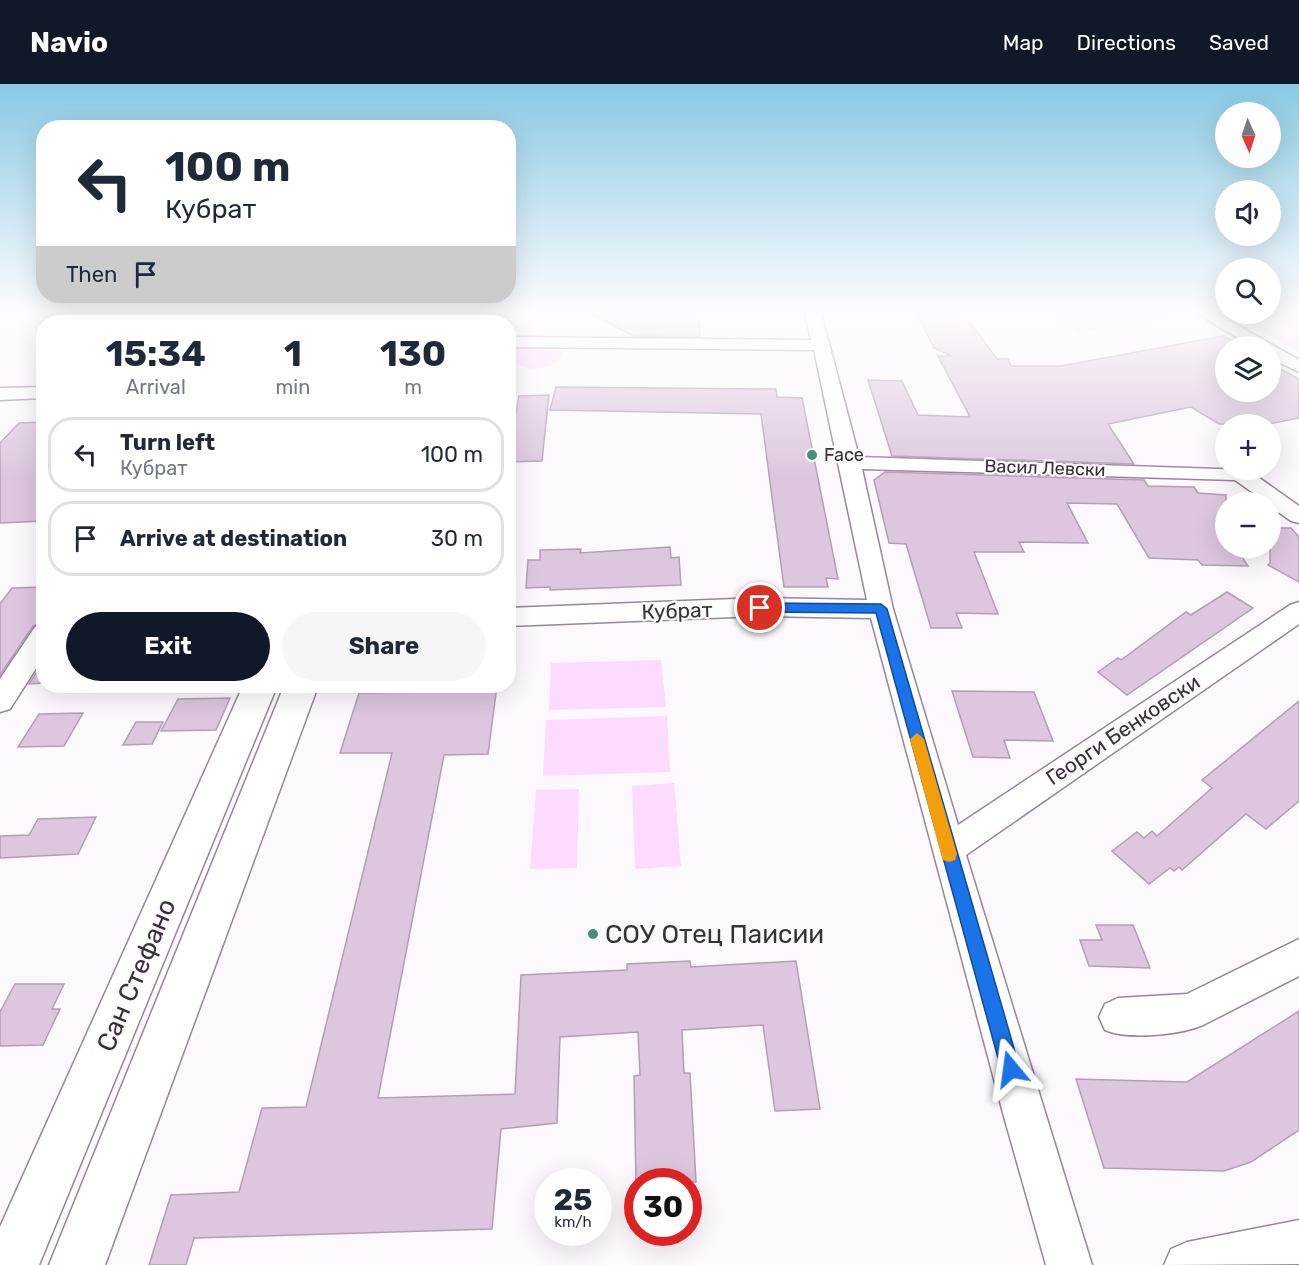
<!DOCTYPE html>
<html lang="en">
<head>
<meta charset="utf-8">
<style>
  body { margin:0; font-family:Rubik,sans-serif; background:#f6f6f7; color:#1f2937; height:100vh; display:flex; flex-direction:column; font-size:22px; white-space:nowrap }
  * { box-sizing:border-box; margin:0 }
  p { font-size:20px; color:#747a83 }
  .icon { flex:none; width:33px; height:33px; fill:none; stroke:currentColor; stroke-width:2; stroke-linecap:round; stroke-linejoin:round }
  .map { position:relative; flex:1; overflow:hidden }
  .panel { position:absolute; left:36px; top:231px; width:480px; height:378px; display:flex; flex-direction:column; background:#fff; border-radius:24px; box-shadow:0 6px 24px #0002 }
  .panel>* { flex:none }
  .top-card { position:absolute; left:36px; top:36px; width:480px; height:183px; border-radius:24px; box-shadow:0 6px 24px #0002; background:#fff; color:#1f2937; overflow:hidden }
  .needle { width:39px; rotate:177deg }
  .fabs { position:absolute; left:1215px; top:18px; display:grid; gap:12px }
  .fabs a { display:grid; place-items:center; width:66px; height:66px; border-radius:50%; background:#fff; box-shadow:0 6px 24px #0002; font-size:30px }
  .speed { position:absolute; left:534px; top:1084px; display:flex; gap:12px; font-size:30px; font-weight:700; text-align:center }
  .speed>* { display:grid; place-content:center; width:78px; height:78px; border-radius:50%; background:#fff; box-shadow:0 6px 24px #0002; line-height:1 }
  .speed small { font-size:15px; font-weight:400 }
  .speed .limit { border:9px solid #d22; background:#fff; color:#111 }
  .pin { position:absolute; display:grid; place-items:center; width:51px; height:51px; color:#fff; margin:-26px; border:3px solid #fff; border-radius:50%; box-shadow:0 2px 6px #0007 }
  .me { position:absolute; width:66px; margin:-33px; rotate:344deg; stroke-linejoin:round; filter:drop-shadow(0 0 4px #0008) }
  .turn { display:flex; align-items:center; gap:21px; height:126px; padding:0 30px; font-size:27px }
  .turn .icon { width:78px; height:78px; stroke-width:2.5 }
  .turn b { display:block; font-size:42px; line-height:51px }
  .then { display:flex; align-items:center; height:57px; padding:0 30px; background:#0003; gap:12px; font-size:22px }
  .eta { display:flex; justify-content:space-evenly; align-items:center; height:102px; text-align:center }
  .eta b { font-size:36px; font-weight:700; line-height:42px }
  .button { display:flex; gap:12px; margin-top:auto; padding:12px 30px }
  .button a { flex:1; height:69px; border-radius:36px; background:#111827; color:#fff; font-size:24px; font-weight:700; line-height:69px; text-align:center }
  .button a+a { background:#f6f6f7; color:#1f2937 }
  ul { padding:0; list-style:none }
  li { display:flex; align-items:center; gap:18px; height:75px; margin:0 12px 9px; padding:0 18px; border:3px solid #e0e1e3; border-radius:24px }
  li div { flex:1 }
  li b { display:block; font-size:22px }
  li em { font-style:normal }
  header { display:flex; align-items:center; gap:36px; box-sizing:border-box; height:84px; padding:0 30px; background:#111827; color:#fff }
  header strong { font-size:28px }
  nav { display:flex; gap:33px; margin-inline-start:auto; font-size:21px }
  .map>svg:first-child { display:block }
</style>
</head>
<body>
<header>
<strong>Navio</strong>
<nav><a>Map</a><a>Directions</a><a>Saved</a></nav>
</header>
<div class="map">
<svg width="1299" height="1181" viewBox="0 0 1299 1181">
  <rect width="100%" height="100%" fill="#fcf8fd"/>
  <g fill="#fcdbff">
    <polygon points="1051,229 1199,229 1079,248"/>
    <polygon points="1299,229 1299,267 1230,230"/>
    <path d="M 525,262 L 555,263 L 562,269 L 561,273 C 550,287 524,289 512,276 L 511,272 Z"/>
    <polygon points="661,576 666,623 549,626 551,579"/>
    <polygon points="667,632 670,688 543,692 546,636"/>
    <polygon points="674,699 681,782 635,785 632,702"/>
    <polygon points="579,705 577,784 530,785 536,706"/>
  </g>
  <g fill="#dcc7de" stroke="#b39fb5" stroke-width="1.5">
    <polygon points="588,229 699,229 700,253 634,252"/>
    <polygon points="916,229 957,229 971,240 997,275 1008,275 1011,282 1061,282 1223,252 1242,262 1226,262 1226,308 1270,308 1270,279 1299,295 1299,334 1269,340 1219,340 1191,323 1108,340 1134,380 892,372 868,296 902,297 918,331 970,333 938,272 952,272 934,264"/>
    <polygon points="556,303 776,305 777,313 802,314 838,495 826,494 828,503 784,503 761,330 550,326"/>
    <polygon points="549,311 542,377 508,378 519,312"/>
    <polygon points="44,338 44,437 0,439 0,359 19,339"/>
    <polygon points="885,388 1144,396 1148,402 1194,403 1198,409 1226,411 1226,464 1236,464 1248,482 1202,481 1198,476 1149,474 1117,420 1067,419 1088,459 1019,458 1024,468 974,468 998,530 956,529 962,544 931,544 906,460 889,459 874,396"/>
    <polygon points="1270,444 1291,444 1299,453 1299,498 1268,481 1270,479"/>
    <polygon points="670,463 671,474 679,473 681,501 550,506 550,503 526,504 528,476 540,476 540,466 581,465 580,469"/>
    <polygon points="44,503 44,537 33,542 0,591 0,520 12,504"/>
    <polygon points="1227,508 1253,524 1127,611 1098,588 1118,574 1121,576 1186,528 1191,531"/>
    <polygon points="44,577 44,599 29,600"/>
    <polygon points="435,602 497,602 488,670 444,671 378,1014 515,1010 521,891 627,886 627,880 690,877 691,883 796,877 820,1025 775,1027 763,941 682,946 684,989 690,989 696,1098 636,1098 634,992 640,991 638,948 560,953 557,1039 501,1045 492,1145 194,1154 186,1181 149,1181 171,1111 239,1108 262,1024 306,1023 392,669 340,669 359,609 434,608"/>
    <polygon points="952,607 1034,608 1053,657 1004,656 1010,674 973,673"/>
    <polygon points="230,614 216,646 161,647 178,615"/>
    <polygon points="1299,617 1299,717 1266,745 1246,730 1182,786 1179,783 1174,787 1170,784 1149,800 1112,767 1137,748 1144,754 1152,747 1157,752 1212,704 1202,696"/>
    <polygon points="83,629 64,662 18,663 39,630"/>
    <polygon points="136,638 163,638 152,660 123,661"/>
    <polygon points="96,733 78,770 0,774 0,752 29,751 38,735"/>
    <polygon points="1096,841 1133,841 1150,884 1089,882 1080,856 1102,856"/>
    <polygon points="15,900 64,900 52,925 60,925 43,961 0,962 0,928"/>
    <polygon points="1299,927 1299,1046 1251,1078 1224,1087 1104,1084 1076,995 1187,998"/>
  </g>
  <g fill="none" stroke-linecap="round" stroke-linejoin="round">
    <g stroke="#99859b" stroke-width="3">
      <g id="minor">
        <polygon points="98,229 115,229 107,238 90,238"/>
        <polygon points="239,229 255,229 248,238 232,238"/>
        <polygon points="805,229 821,229 859,373 1248,386 1299,422 1299,439 1291,437 1270,422 1270,418 1266,418 1235,396 862,385 893,525 958,741 1290,521 1299,518 1299,540 966,771 1092,1181 1046,1181 1003,1029 871,534 760,532 508,542 508,524 760,514 867,516 814,266 508,263 508,253 811,256"/>
        <polygon points="1196,229 1216,229 1299,276 1299,288 1270,274 1270,262 1251,262"/>
        <polygon points="44,303 44,314 0,316 0,304"/>
        <polygon points="44,541 44,572 10,625 0,628 0,595 35,543"/>
        <path d="M 1299,855 L 1299,892 L 1203,941 C 1180,951 1128,956 1105,946 L 1099,933 L 1105,920 L 1118,914 L 1187,910 Z"/>
        <polygon points="1299,1136 1299,1180 1164,1181 1171,1165 1187,1158"/>
      </g>
    </g>
    <g stroke="#99859b" stroke-width="3">
      <g id="major">
        <polygon points="401,229 421,229 417,238 397,238"/>
        <polygon points="431,229 451,229 447,238 427,238"/>
        <polygon points="243,602 277,602 39,1181 0,1181 0,1143"/>
        <polygon points="284,602 318,602 105,1181 49,1181"/>
      </g>
    </g>
    <use href="#minor" fill="#fff" fill-rule="evenodd"/>
    <use href="#major" fill="#fff" fill-rule="evenodd"/>
  </g>
  <linearGradient id="sky" x2="0" y2="1"><stop stop-color="#89c9e3"/><stop offset="0.58" stop-color="#fefcfe"/><stop offset="1" stop-color="#fefcfe" stop-opacity="0"/></linearGradient>
  <rect width="1299" height="394" fill="url(#sky)"/>
  <polygon fill="#1a73e8" stroke="#114b97" stroke-width="1.5" points="760,519 881,520 887,525 1020,985 1018,992 1011,995 1004,992 1001,985 876,529 760,528 754,524"/>
  <polygon fill="#f59e0b" points="917,649 924,655 957,770 955,776 949,778 943,776 941,770 910,655"/>
  <g fill="#488d81" stroke="#fcf8fd" stroke-width="2">
    <circle cx="812" cy="371" r="6"/>
    <circle cx="593" cy="850" r="6"/>
  </g>
  <g text-anchor="middle" stroke-width="4.5" stroke-linejoin="round" paint-order="stroke">
    <g font-size="18" fill="#39313a" stroke="#fcf8fd" text-anchor="start">
      <text x="824" y="377">Face</text>
    </g>
    <g font-size="18" fill="#39313a" stroke="#fcf8fd">
      <text transform="translate(1045 384) rotate(2)" y="6">Васил Левски</text>
    </g>
    <g font-size="21" fill="#39313a" stroke="#fcf8fd">
      <text transform="translate(677 527) rotate(-2)" y="7">Кубрат</text>
      <text transform="translate(1123 646) rotate(-34)" y="7">Георги Бенковски</text>
    </g>
    <g font-size="26" fill="#39313a" stroke="#fcf8fd" text-anchor="start">
      <text x="605" y="859">СОУ Отец Паисии</text>
    </g>
    <g font-size="26" fill="#39313a" stroke="#fcf8fd">
      <text transform="translate(136 891) rotate(-67)" y="9">Сан Стефано</text>
    </g>
  </g>
</svg>
<div class="fabs">
<a><svg class="needle" viewBox="-14 -14 28 28"><path d="M0-13l5 13h-10z" fill="#e53935"/><path d="M0 13l5-13h-10z" fill="#747a83"/></svg></a>
<a><svg class="icon" aria-label="sound" viewBox="0 0 24 24"><path d="M4 9h4l5-4v14l-5-4H4zM17 9q2 3 0 6"/></svg></a>
<a><svg class="icon" aria-label="search" viewBox="0 0 24 24"><circle cx="10" cy="10" r="6"/><path d="M15 15l6 6"/></svg></a>
<a><svg class="icon" aria-label="layers" viewBox="0 0 24 24"><path d="M12 4l9 5-9 5-9-5zM3 14l9 5 9-5"/></svg></a>
<a>+</a>
<a>−</a>
</div>
<div class="speed"><div>25<small>km/h</small></div><div class="limit">30</div></div>
<div class="pin" style="left:760px;top:524px;background:#d93025"><svg class="icon" aria-label="arrive" viewBox="0 0 24 24"><path d="M6 21V4h12l-3 4 3 4H6"/></svg></div>
<svg class="me" style="left:1011px;top:985px" viewBox="-20 -20 40 40"><path d="M0-17L14 15 0 8-14 15z" fill="#1a73e8" stroke="#fff" stroke-width="4"/></svg>
<div class="top-card">
<div class="turn"><svg class="icon" aria-label="left" viewBox="0 0 24 24"><path d="M17 20v-9H6M10 6l-5 5 5 5"/></svg><div><b>100 m</b>Кубрат</div></div>
<div class="then">Then<svg class="icon" aria-label="arrive" viewBox="0 0 24 24"><path d="M6 21V4h12l-3 4 3 4H6"/></svg></div>
</div>
<section class="panel">
<div class="eta">
<div><b>15:34</b><p>Arrival</p></div>
<div><b>1</b><p>min</p></div>
<div><b>130</b><p>m</p></div>
</div>
<ul>
<li><svg class="icon" aria-label="left" viewBox="0 0 24 24"><path d="M17 20v-9H6M10 6l-5 5 5 5"/></svg><div><b>Turn left</b><p>Кубрат</p></div><em>100 m</em></li>
<li><svg class="icon" aria-label="arrive" viewBox="0 0 24 24"><path d="M6 21V4h12l-3 4 3 4H6"/></svg><div><b>Arrive at destination</b></div><em>30 m</em></li>
</ul>
<div class="button"><a>Exit</a><a>Share</a></div>
</section>
</div>
</body>
</html>
